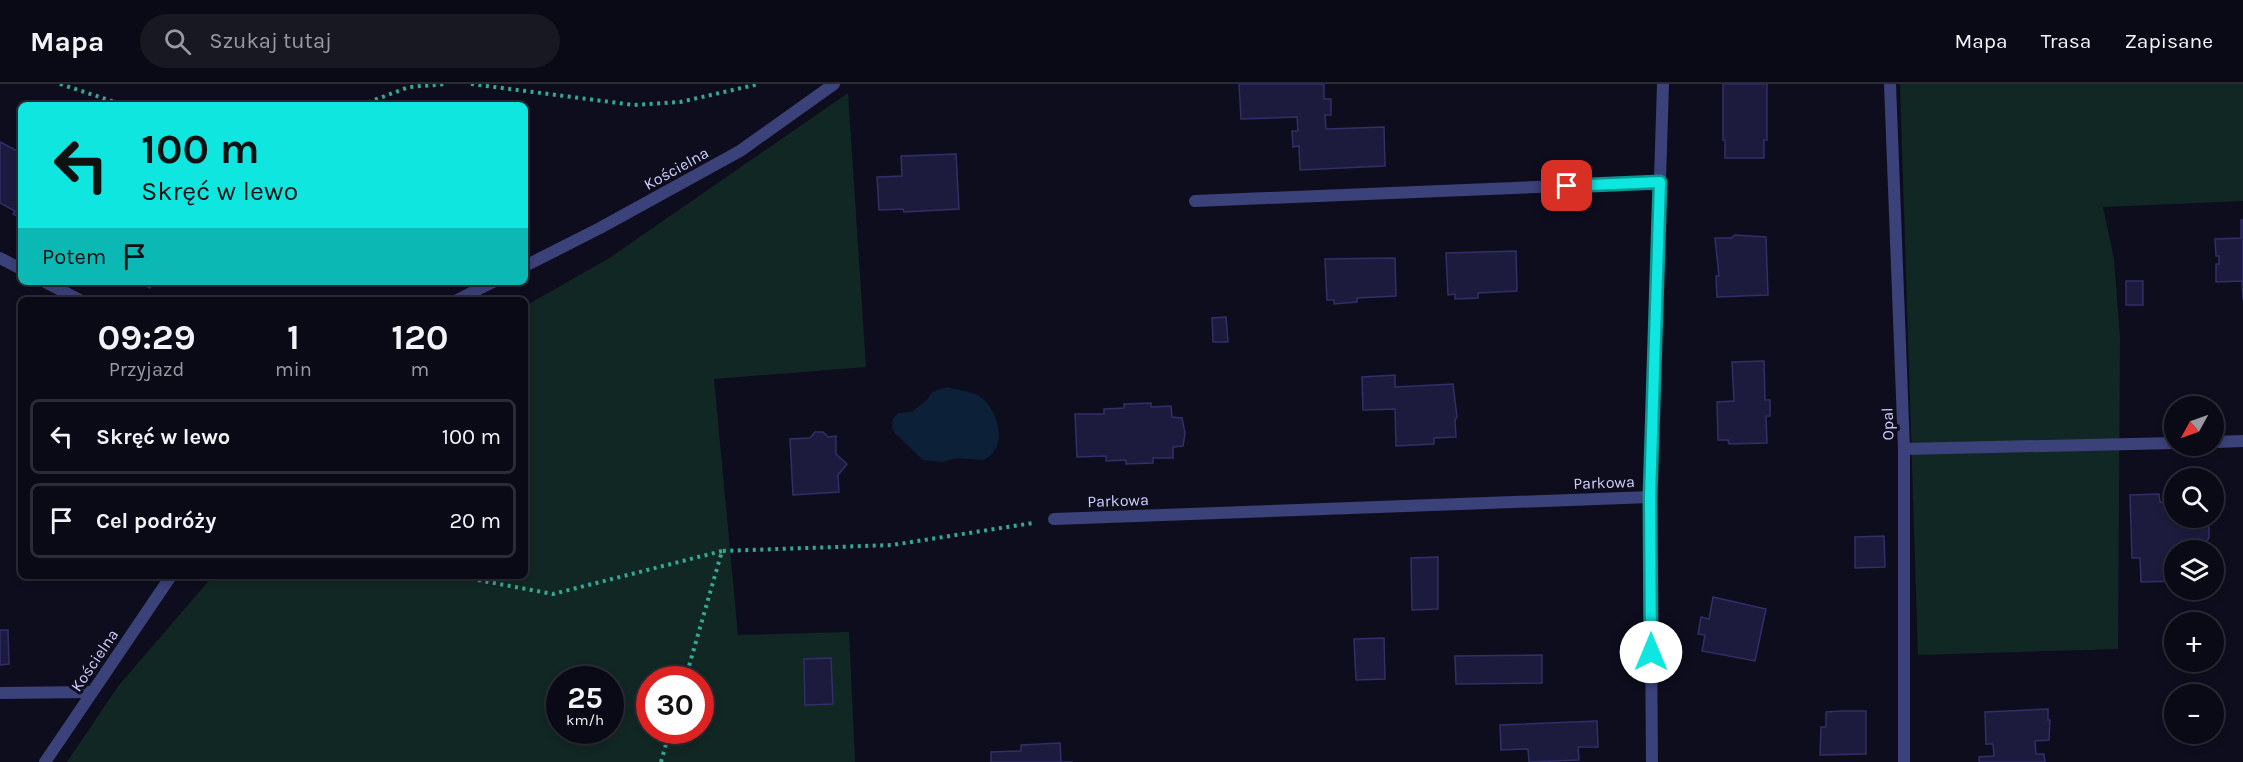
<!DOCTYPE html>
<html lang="pl">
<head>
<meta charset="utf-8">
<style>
  body { margin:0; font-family:Karla,sans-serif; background:#181823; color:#f1f3f6; height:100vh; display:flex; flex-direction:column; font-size:22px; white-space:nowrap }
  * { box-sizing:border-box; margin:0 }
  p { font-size:20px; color:#999aa1 }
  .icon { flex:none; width:33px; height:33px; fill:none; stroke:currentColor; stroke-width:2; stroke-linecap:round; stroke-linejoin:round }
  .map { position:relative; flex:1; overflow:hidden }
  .side { position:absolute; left:18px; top:213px; width:510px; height:282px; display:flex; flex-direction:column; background:#0a0a16; border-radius:9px; box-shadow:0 3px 9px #0003,0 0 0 2px #2a2b35 }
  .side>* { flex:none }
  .hud { position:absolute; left:18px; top:18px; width:510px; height:183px; border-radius:9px; box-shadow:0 3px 9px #0003,0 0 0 2px #2a2b35; background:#0fe6e0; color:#111; overflow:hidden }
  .needle { width:39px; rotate:230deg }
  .tools { position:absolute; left:2164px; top:312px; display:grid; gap:12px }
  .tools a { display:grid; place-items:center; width:60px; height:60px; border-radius:50%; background:#0a0a16; box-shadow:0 3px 9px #0003,0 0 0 2px #2a2b35; font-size:30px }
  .speed { position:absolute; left:546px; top:582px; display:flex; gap:12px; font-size:30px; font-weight:700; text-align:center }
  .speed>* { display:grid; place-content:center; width:78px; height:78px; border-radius:50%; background:#0a0a16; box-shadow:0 3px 9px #0003,0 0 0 2px #2a2b35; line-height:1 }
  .speed small { font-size:15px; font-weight:400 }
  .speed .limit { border:9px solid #d22; background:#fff; color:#111 }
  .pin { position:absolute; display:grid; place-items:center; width:51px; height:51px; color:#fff; margin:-26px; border-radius:12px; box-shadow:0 3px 9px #0006 }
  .me { position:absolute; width:66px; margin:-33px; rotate:0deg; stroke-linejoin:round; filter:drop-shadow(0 0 4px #0008) }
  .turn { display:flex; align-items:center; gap:21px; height:126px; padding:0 24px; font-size:27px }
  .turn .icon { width:78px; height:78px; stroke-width:2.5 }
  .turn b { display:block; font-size:42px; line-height:51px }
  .then { display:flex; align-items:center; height:57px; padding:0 24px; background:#0003; gap:12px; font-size:22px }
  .eta { display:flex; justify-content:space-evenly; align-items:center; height:102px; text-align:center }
  .eta b { font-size:36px; font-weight:700; line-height:42px }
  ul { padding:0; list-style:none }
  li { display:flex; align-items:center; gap:18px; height:75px; margin:0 12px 9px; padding:0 12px; border:3px solid #2a2b35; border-radius:9px }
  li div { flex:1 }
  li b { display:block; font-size:22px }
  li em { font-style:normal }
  header { display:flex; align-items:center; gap:36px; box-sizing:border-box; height:84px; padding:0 30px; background:#0a0a16; border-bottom:2px solid #2a2b35 }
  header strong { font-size:28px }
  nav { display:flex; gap:33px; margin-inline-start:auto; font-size:21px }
  .search { width:420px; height:54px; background:#181823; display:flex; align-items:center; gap:15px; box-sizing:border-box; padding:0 21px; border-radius:33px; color:#999aa1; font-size:22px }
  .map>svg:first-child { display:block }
</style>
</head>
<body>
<header>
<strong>Mapa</strong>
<div class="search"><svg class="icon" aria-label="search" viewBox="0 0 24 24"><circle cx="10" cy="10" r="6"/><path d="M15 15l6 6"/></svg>Szukaj tutaj</div>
<nav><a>Mapa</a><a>Trasa</a><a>Zapisane</a></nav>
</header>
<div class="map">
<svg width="2243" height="678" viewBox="0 0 2243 678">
  <rect width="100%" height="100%" fill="#0e0d1e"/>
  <g fill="#112723" fill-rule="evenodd">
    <polygon points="1900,0 2243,0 2243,117 2103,123 2114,175 2120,255 2118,565 1918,571"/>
    <path d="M 848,9 L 866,283 L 714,295 L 738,551 L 849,548 L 855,678 L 67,678 L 119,601 L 213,492 L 525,492 L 525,222 L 608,175 ZM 560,596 L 610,596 L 610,646 L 560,646 ZM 650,596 L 700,596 L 700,646 L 650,646 Z"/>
  </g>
  <path fill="#0c2138" d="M 947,303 C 956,306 970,307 979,312 C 994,321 1006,352 994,367 C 992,371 987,374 983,376 L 958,374 L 942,378 L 923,376 L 895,349 L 892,343 L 893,334 L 899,329 L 912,328 L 927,316 L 932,308 Z"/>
  <g fill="#1d1b3d" stroke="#322e68" stroke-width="1.5">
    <polygon points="1239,0 1324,0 1324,15 1331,15 1331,31 1325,31 1326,45 1384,43 1385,82 1300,86 1299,62 1293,63 1292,47 1298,47 1297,33 1241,35"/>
    <polygon points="1723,0 1767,0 1767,56 1764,56 1764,74 1725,74 1725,56 1723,56"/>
    <polygon points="0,58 21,69 21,134 13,130 15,127 0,119"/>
    <polygon points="956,70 959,125 904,128 903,125 879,126 877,93 902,92 901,72"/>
    <polygon points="2241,136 2243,136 2243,216 2242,197 2216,198 2216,180 2219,180 2219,172 2216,172 2215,155 2241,154"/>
    <polygon points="1735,151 1766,153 1768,211 1717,213 1716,192 1719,192 1715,154 1731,154"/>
    <polygon points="1516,167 1517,207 1478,209 1478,214 1455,215 1455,210 1448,211 1446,169"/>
    <polygon points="1395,174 1396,212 1357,214 1357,218 1334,220 1334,216 1327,216 1325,175"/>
    <rect x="2126" y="197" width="17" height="24"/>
    <polygon points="139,198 153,198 150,204"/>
    <polygon points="1226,233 1228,258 1213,258 1212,234"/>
    <polygon points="1764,277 1765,316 1770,316 1770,332 1766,332 1767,359 1729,360 1728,356 1718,356 1717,318 1734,317 1732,278"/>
    <polygon points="1395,291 1395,303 1453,300 1457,333 1455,336 1456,353 1434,354 1434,360 1396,362 1395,325 1363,326 1362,293"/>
    <polygon points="1151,319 1151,323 1171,322 1172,333 1182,334 1185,349 1183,362 1173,363 1173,374 1153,374 1153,379 1126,380 1126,376 1106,377 1106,372 1077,373 1075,330 1104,330 1104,325 1124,324 1124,320"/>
    <polygon points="815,348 823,348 828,353 836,352 836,370 847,380 838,391 839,408 793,411 790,355 810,354"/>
    <polygon points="2159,410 2160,418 2175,418 2175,434 2209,434 2209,454 2198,466 2175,466 2175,497 2141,498 2140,474 2132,474 2130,411"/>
    <polygon points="1884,452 1885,483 1855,484 1855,453"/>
    <polygon points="1438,473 1438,525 1412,526 1411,474"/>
    <polygon points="1713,513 1766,525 1755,577 1702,567 1705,551 1698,550 1701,533 1709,535"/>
    <polygon points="0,546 8,546 9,580 0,581"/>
    <polygon points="1384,554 1385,595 1356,596 1354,555"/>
    <polygon points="1542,571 1542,599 1456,600 1455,572"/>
    <polygon points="831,574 833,620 805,621 804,575"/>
    <polygon points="2048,625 2048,636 2050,636 2049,656 2035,657 2036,670 2044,670 2045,678 1979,678 1979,673 1994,672 1993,660 1986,660 1985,628"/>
    <polygon points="1842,627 1866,627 1866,670 1820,671 1821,643 1826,643 1826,628"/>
    <polygon points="1597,637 1598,663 1578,663 1579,676 1529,678 1528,665 1501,666 1500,641"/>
    <polygon points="1060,659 1061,678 1073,678 991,678 991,668 1021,667 1021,661"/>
  </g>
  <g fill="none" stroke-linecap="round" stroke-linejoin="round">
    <g stroke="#35a892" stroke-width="4" stroke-dasharray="3 4.5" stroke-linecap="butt">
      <polyline points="60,0 124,21"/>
      <polyline points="471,0 634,21 680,18 759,0"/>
      <polyline points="361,21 409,3 447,0"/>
      <polyline points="456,492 553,510 722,467"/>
      <polyline points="685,596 722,467 892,461 1033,439"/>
      <polyline points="661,678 670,646"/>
    </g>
    <g stroke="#3b4179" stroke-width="12">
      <polyline points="1890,0 1904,365 1904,678"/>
      <polyline points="1195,117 1660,98"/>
    </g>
    <g stroke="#3b4179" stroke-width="12">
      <polyline points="0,174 21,185"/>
      <polyline points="525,182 600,144 740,67 834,0"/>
      <polyline points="45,198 80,216"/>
      <polyline points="457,216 493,198"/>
      <polyline points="2214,358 2243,357"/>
      <polyline points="1904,365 2175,359"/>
      <polyline points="1054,435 1650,413"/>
      <polyline points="0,609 92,608"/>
      <polyline points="45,678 171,492"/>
      <polyline points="1652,678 1650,413 1663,0"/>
    </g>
  </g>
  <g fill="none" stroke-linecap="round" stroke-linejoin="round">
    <g stroke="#0a9692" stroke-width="15">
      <polyline id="route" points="1567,102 1660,98 1650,413 1651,568"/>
    </g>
    <use href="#route" stroke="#0fe6e0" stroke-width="10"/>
  </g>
  <g text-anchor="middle" stroke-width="6" stroke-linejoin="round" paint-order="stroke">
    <g font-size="16" fill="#cdcefc" stroke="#0e0d1e">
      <text transform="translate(676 84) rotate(-29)" y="6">Kościelna</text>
      <text transform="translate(1887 340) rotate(-92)" y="6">Opal</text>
      <text transform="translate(1604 398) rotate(-2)" y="6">Parkowa</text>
      <text transform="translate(1118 416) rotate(-2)" y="6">Parkowa</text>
      <text transform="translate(94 576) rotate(-56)" y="6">Kościelna</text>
    </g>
  </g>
</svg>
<div class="tools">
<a><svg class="needle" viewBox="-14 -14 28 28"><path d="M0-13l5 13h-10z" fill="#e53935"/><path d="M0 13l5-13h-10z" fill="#999aa1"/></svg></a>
<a><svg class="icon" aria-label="search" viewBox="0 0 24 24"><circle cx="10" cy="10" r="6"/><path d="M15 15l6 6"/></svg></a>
<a><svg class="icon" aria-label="layers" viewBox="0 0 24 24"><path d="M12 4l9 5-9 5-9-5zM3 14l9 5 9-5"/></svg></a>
<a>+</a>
<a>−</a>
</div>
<div class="speed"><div>25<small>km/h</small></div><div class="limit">30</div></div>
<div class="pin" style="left:1567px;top:102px;background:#d93025"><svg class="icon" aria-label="arrive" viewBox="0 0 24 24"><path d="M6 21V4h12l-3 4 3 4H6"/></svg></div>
<svg class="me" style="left:1651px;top:568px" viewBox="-20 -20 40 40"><circle r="19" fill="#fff"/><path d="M0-13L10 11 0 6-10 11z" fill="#0fe6e0"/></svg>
<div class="hud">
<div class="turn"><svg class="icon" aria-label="left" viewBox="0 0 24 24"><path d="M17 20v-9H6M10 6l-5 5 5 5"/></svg><div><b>100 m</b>Skręć w lewo</div></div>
<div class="then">Potem<svg class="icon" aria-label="arrive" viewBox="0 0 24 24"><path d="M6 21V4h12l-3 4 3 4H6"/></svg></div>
</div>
<section class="side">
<div class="eta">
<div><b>09:29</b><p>Przyjazd</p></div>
<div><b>1</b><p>min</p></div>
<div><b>120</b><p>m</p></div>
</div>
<ul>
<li><svg class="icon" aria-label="left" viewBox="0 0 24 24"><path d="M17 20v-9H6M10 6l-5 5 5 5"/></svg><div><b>Skręć w lewo</b></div><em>100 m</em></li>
<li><svg class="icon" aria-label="arrive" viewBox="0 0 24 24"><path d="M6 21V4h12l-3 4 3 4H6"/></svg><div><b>Cel podróży</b></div><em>20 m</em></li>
</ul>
</section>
</div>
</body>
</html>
